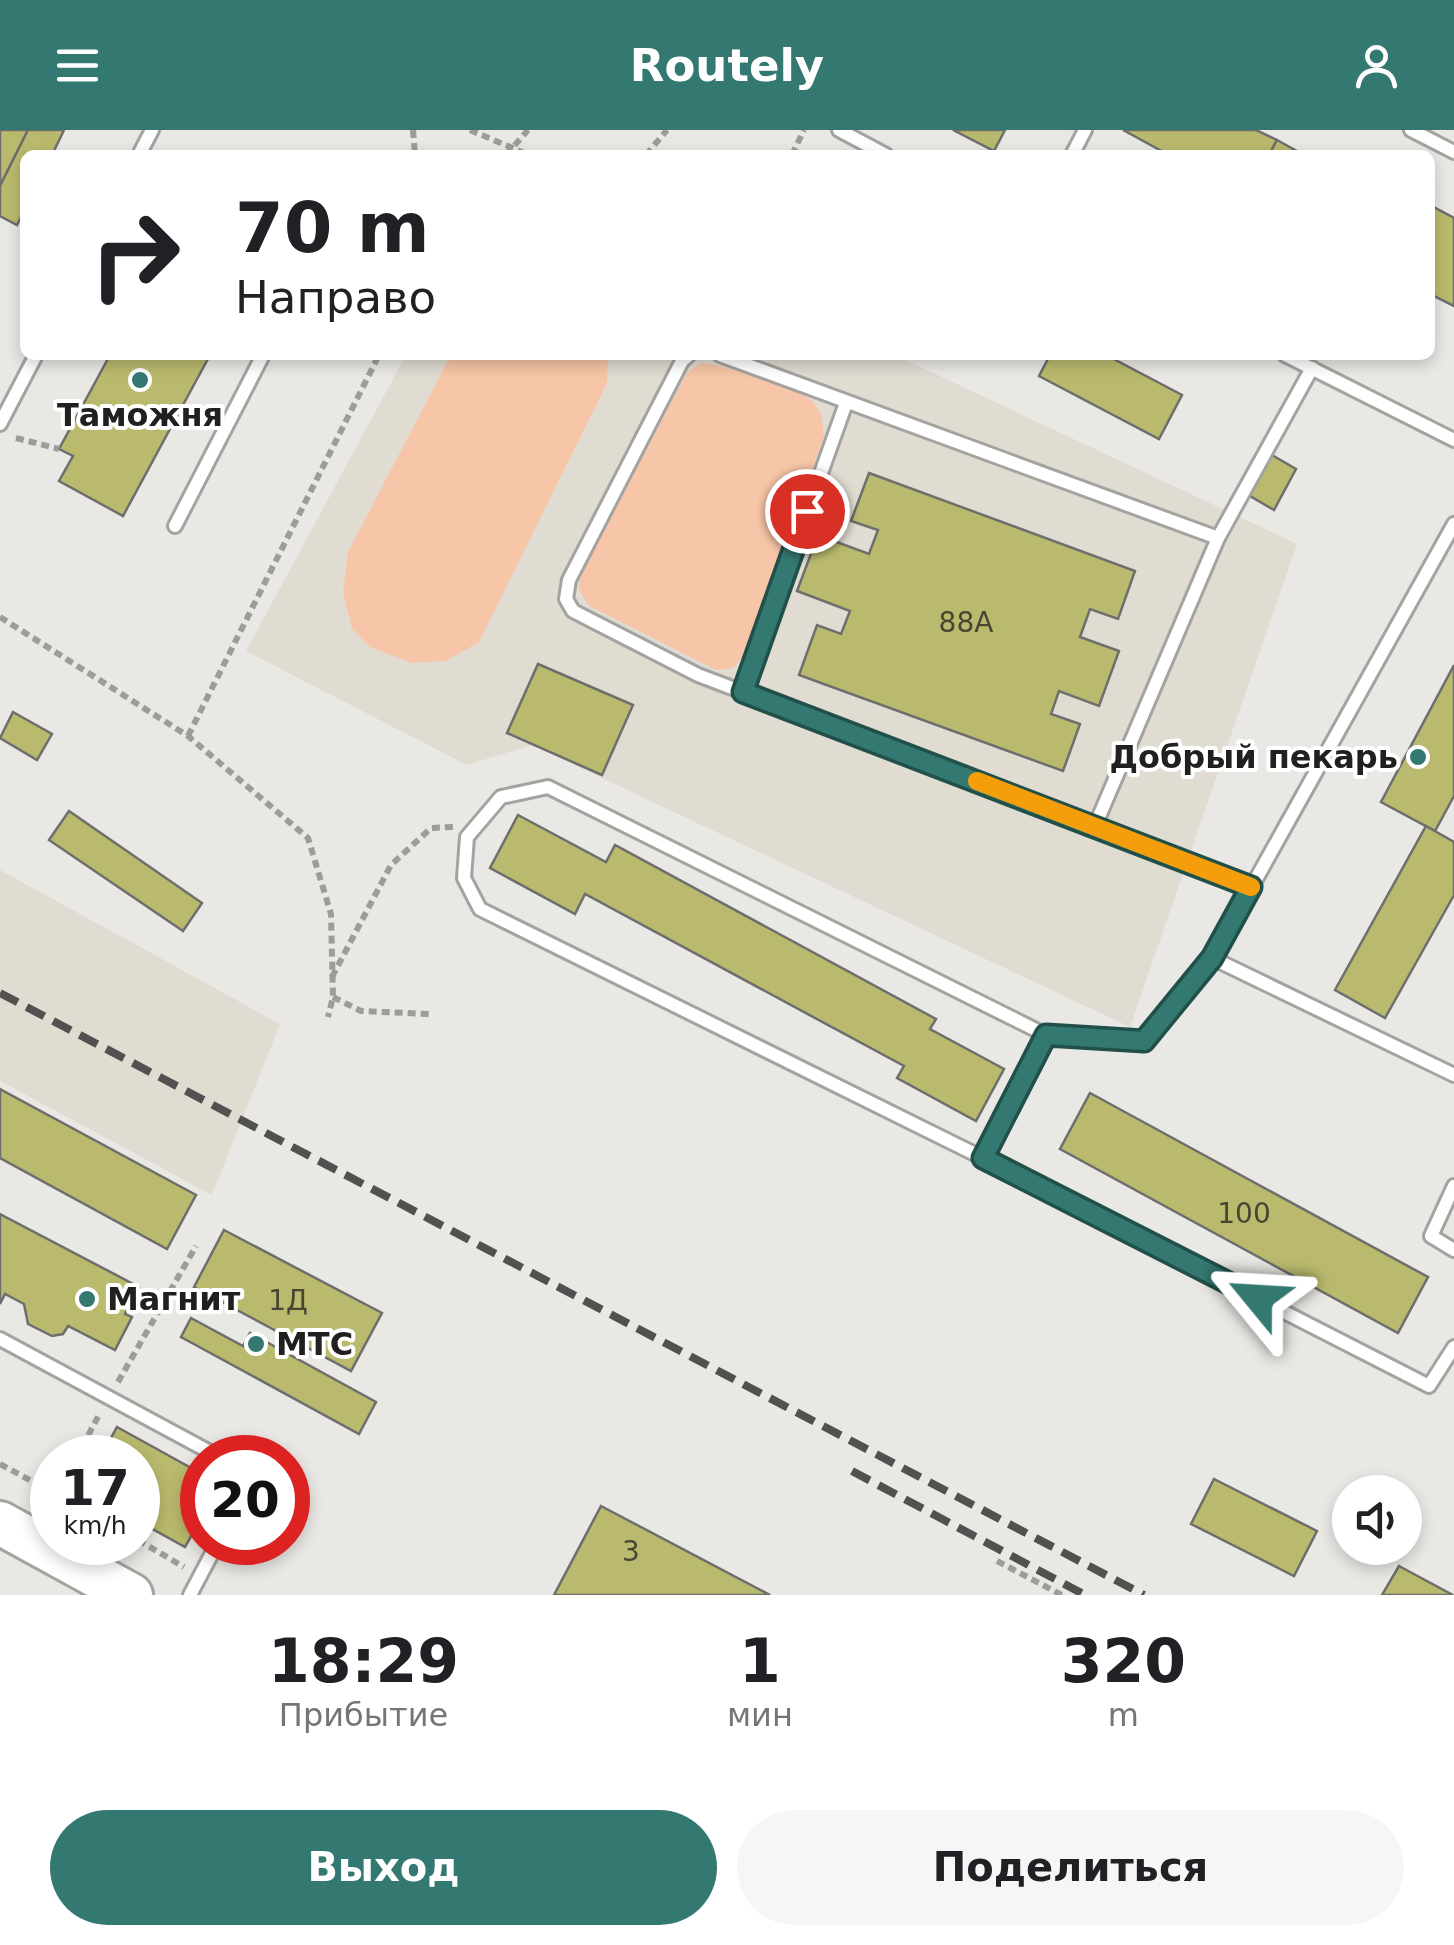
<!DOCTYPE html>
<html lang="ru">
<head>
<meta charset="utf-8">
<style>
  body { margin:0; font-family:"DejaVu Sans",sans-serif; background:#f6f6f6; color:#202124; height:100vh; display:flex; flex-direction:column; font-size:38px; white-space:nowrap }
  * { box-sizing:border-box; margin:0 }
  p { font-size:32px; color:#757577 }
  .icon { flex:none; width:55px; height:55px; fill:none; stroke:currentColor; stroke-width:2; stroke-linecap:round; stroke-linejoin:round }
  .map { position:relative; height:1465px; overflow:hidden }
  .sheet { display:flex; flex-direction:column; background:#fff; flex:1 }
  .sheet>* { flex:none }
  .hud { position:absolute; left:20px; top:20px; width:1415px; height:210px; border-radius:15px; box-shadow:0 5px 15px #0003; background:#fff; color:#202124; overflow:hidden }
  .buttons { position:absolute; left:1332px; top:1345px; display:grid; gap:20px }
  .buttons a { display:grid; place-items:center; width:90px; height:90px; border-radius:50%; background:#fff; box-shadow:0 5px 15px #0003; font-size:50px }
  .speed { position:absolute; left:30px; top:1305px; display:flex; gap:20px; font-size:50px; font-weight:700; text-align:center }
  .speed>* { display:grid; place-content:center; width:130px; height:130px; border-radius:50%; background:#fff; box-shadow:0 5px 15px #0003; line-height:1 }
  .speed small { font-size:25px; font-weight:400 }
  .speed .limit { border:15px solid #d22; background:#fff; color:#111 }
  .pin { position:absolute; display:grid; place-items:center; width:85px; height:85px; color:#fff; margin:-42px; border:5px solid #fff; border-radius:50%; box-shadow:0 2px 10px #0007 }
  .me { position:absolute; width:110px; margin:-55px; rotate:297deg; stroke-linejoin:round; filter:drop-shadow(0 0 8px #0008) }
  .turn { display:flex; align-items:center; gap:35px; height:210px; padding:0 50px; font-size:45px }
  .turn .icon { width:130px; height:130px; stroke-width:2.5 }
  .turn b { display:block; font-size:70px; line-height:85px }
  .eta { display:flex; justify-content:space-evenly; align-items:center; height:170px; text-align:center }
  .eta b { font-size:60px; font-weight:700; line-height:70px }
  .cta { display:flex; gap:20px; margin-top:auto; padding:20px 50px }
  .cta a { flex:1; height:115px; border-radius:60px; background:#337971; color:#fff; font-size:40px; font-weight:700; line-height:115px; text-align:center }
  .cta a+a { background:#f6f6f6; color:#202124 }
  header { display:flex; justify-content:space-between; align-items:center; height:130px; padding:0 50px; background:#337971; color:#fff; font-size:45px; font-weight:700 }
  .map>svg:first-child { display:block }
</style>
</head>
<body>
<header><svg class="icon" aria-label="menu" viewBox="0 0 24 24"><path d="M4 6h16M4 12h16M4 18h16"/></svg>Routely<svg class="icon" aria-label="person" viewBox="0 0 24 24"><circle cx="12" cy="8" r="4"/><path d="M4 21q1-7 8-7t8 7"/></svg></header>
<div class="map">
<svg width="1454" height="1465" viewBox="0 0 1454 1465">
  <rect width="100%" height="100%" fill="#e9e8e5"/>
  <g fill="#e0dcd2">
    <polygon points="406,225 895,225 1297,414 1130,897 532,615 467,635 246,521"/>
    <polygon points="0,740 280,894 212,1065 0,951"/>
  </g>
  <g fill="#f7c5a7">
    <polygon points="451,225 608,225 607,253 479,512 446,531 412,533 370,517 352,499 343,463 348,422"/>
    <path d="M 701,233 C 722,234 796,258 812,271 C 823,281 823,294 824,307 L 743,527 L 733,538 L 716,540 L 588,475 L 579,459 L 581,442 L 687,243 Z"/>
  </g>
  <g fill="#baba6e" stroke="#6e6f6c" stroke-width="2.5">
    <polygon points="0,0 28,0 0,56"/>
    <polygon points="28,0 64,0 52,25 25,25 25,79 17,95 0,86 0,56"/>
    <polygon points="953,0 1005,0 994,21"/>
    <polygon points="1123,0 1256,0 1277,10 1269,25 1169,25"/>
    <polygon points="1277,10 1304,25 1269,25"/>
    <polygon points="1430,75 1454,88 1454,176 1430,164"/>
    <polygon points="110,225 210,225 123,386 59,351 73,326 59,319"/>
    <polygon points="1050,225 1106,225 1182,265 1159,309 1039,246"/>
    <polygon points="1272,325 1296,339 1274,380 1250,366"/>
    <polygon points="869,343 1135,441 1118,489 1090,479 1080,507 1119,521 1099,576 1059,561 1051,584 1080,594 1063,641 799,545 817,495 841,504 850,481 797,461 818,405 869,424 878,400 851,391"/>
    <polygon points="538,534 633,575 602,645 507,603"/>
    <polygon points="1454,535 1454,666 1435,701 1381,672"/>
    <polygon points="13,582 52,604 37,630 0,608"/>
    <polygon points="69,681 202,773 183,801 49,710"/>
    <polygon points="518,685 606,732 615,715 936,889 930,899 1004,939 976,991 897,948 904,936 585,764 575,784 490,738"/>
    <polygon points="1426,696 1454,712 1454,765 1385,888 1335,860"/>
    <polygon points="0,959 196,1065 167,1119 0,1028"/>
    <polygon points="1090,963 1428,1147 1398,1203 1060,1019"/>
    <polygon points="0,1084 139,1157 125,1184 132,1187 115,1220 68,1196 63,1204 52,1206 28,1194 24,1174 5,1164 0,1174"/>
    <polygon points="224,1100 382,1183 351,1241 194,1157"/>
    <polygon points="191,1188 243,1216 250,1203 376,1272 359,1304 181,1207"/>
    <polygon points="117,1297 202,1344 202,1387 185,1417 138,1391 138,1328 100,1328"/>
    <polygon points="1214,1349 1317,1401 1294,1446 1191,1394"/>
    <polygon points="601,1376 770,1465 554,1465"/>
    <polygon points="1399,1436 1453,1465 1382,1465"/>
  </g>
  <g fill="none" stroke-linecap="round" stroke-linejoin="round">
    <g stroke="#a5a3a0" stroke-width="18">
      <g id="service">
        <polyline points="839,0 886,25"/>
        <polyline points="1411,0 1454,22"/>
        <polyline points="139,25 152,0"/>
        <polyline points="1072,25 1085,0"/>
        <polyline points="689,225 682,231 569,450 566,469 573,481 698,545 1095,696 1218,408 1312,238"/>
        <polyline points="720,225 1218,408"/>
        <polyline points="1285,225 1454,310"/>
        <polyline points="0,294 36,225"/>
        <polyline points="175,396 263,225"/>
        <polyline points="743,562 846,273"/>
        <polyline points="1095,696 1251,757"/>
        <polyline points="1212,828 1454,945"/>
        <polyline points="1046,905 548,657 501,667 467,707 464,748 480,779 983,1028 1429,1256 1454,1217"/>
        <polyline points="983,1028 1046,905 1144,911 1212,828 1454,394"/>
        <polyline points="1454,1056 1431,1106 1454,1120"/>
        <polyline points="0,1209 221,1328"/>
        <polyline points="190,1465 218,1412"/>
      </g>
    </g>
    <g stroke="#a5a3a0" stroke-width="48">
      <polyline id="primary" points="0,1393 131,1465"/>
    </g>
    <g stroke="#9d9c99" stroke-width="6" stroke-dasharray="8 5" stroke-linecap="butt">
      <polyline points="413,0 415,25"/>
      <polyline points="470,0 529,25"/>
      <polyline points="506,25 528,0"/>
      <polyline points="646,25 667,0"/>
      <polyline points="792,25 804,0"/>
      <polyline points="16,308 59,319"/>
      <polyline points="0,487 188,606 308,708 331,784 333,867 328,887"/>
      <polyline points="188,606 379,225"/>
      <polyline points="332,847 391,735 431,698 453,697"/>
      <polyline points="333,867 361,881 429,884"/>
      <polyline points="118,1252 196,1116"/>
      <polyline points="76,1328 99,1285"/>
      <polyline points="0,1334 52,1362"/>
      <polyline points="138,1410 184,1437"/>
      <polyline points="997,1431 1062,1465"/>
    </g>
    <use href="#service" stroke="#fff" stroke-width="12"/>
    <use href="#primary" stroke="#fff" stroke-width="42"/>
    <g stroke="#525150" stroke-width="8" stroke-dasharray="20 10" stroke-linecap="butt">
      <polyline points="0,863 1144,1465"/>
      <polyline points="852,1341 1085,1465"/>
    </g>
  </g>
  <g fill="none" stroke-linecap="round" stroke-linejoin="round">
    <g stroke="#214f49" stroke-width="25">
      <polyline id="route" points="807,381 743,562 1251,757 1212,828 1144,911 1046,905 983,1028 1258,1168"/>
    </g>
    <use href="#route" stroke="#337971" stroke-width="18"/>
    <polyline stroke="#f59e0b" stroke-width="18" points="977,651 1251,757"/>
  </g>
  <g fill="#337971" stroke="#fff" stroke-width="4">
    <circle cx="140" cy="250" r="10"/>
    <circle cx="1418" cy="627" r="10"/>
    <circle cx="87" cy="1169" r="10"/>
    <circle cx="256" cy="1214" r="10"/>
  </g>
  <g text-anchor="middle" stroke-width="8" stroke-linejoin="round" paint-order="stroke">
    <g font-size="28" fill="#474633">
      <text x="966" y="502">88А</text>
      <text x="1244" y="1093">100</text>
      <text x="288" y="1180">1Д</text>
      <text x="631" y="1431">3</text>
    </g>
    <g font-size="32" font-weight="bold" fill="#21201f" stroke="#fff" text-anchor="start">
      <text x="140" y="296" text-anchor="middle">Таможня</text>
      <text x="1398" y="638" text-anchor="end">Добрый пекарь</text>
      <text x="107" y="1180">Магнит</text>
      <text x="276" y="1225">МТС</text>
    </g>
  </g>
</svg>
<div class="buttons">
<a><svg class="icon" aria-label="sound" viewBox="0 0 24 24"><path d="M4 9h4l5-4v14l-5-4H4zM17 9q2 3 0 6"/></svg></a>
</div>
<div class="speed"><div>17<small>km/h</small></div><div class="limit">20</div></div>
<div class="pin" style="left:807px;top:381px;background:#d93025"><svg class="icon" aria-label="arrive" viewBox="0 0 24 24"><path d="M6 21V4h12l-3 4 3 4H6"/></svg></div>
<svg class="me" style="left:1258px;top:1168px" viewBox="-20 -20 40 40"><path d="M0-17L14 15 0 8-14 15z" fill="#337971" stroke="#fff" stroke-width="4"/></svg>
<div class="hud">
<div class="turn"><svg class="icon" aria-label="right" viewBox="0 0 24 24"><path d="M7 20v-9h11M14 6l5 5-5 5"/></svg><div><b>70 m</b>Направо</div></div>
</div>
</div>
<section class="sheet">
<div class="eta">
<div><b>18:29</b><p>Прибытие</p></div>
<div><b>1</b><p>мин</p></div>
<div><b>320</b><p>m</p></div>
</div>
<div class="cta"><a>Выход</a><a>Поделиться</a></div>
</section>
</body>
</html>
